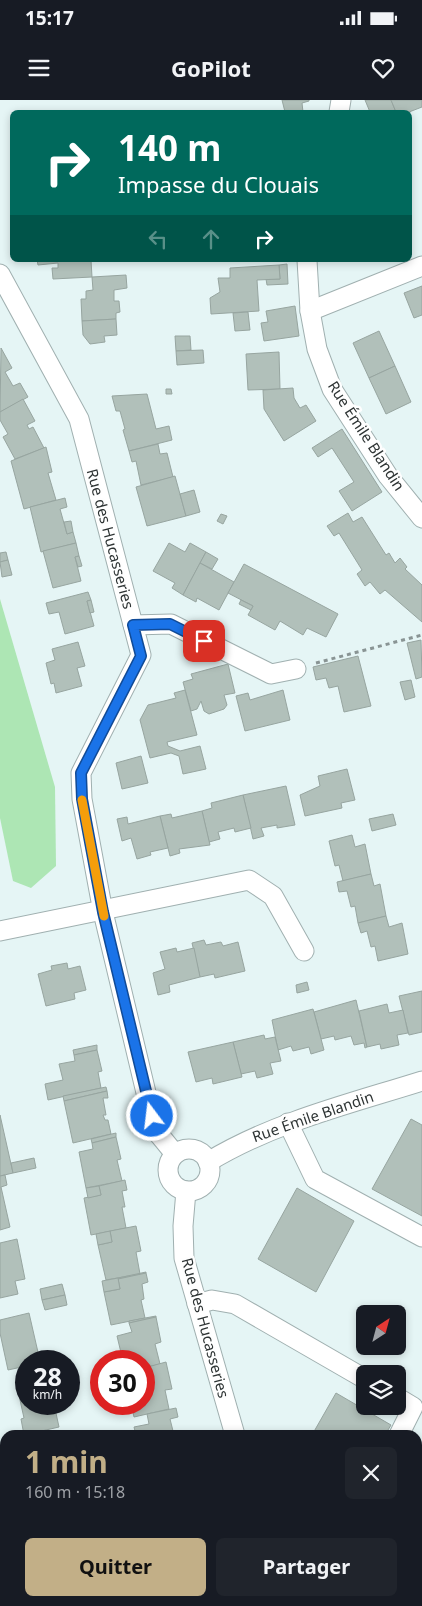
<!DOCTYPE html>
<html lang="fr">
<head>
<meta charset="utf-8">
<style>
  body { margin:0; font-family:"Noto Sans",sans-serif; background:#20242c; color:#f1f3f6; height:100vh; display:flex; flex-direction:column; font-size:19px; white-space:nowrap }
  * { box-sizing:border-box; margin:0 }
  p { font-size:16px; color:#9ea1a6 }
  .icon { flex:none; width:28px; height:28px; fill:none; stroke:currentColor; stroke-width:2; stroke-linecap:round; stroke-linejoin:round }
  .map { position:relative; flex:1; overflow:hidden }
  .panel { position:absolute; left:0px; top:1330px; width:422px; height:176px; display:flex; flex-direction:column; background:#171b24; border-radius:15px 15px 0 0; box-shadow:0 2px 8px #0003 }
  .panel>* { flex:none }
  .banner { position:absolute; left:10px; top:10px; width:402px; height:152px; border-radius:8px; box-shadow:0 2px 8px #0003; background:#00695c; color:#fff; overflow:hidden }
  .needle { width:32px; rotate:36deg }
  .controls { position:absolute; left:356px; top:1205px; display:grid; gap:10px }
  .controls a { display:grid; place-items:center; width:50px; height:50px; border-radius:8px; background:#171b24; box-shadow:0 2px 8px #0003; font-size:25px }
  .speed { position:absolute; left:15px; top:1250px; display:flex; gap:10px; font-size:25px; font-weight:700; text-align:center }
  .speed>* { display:grid; place-content:center; width:65px; height:65px; border-radius:50%; background:#171b24; box-shadow:0 2px 8px #0003; line-height:1 }
  .speed small { font-size:12px; font-weight:400 }
  .speed .limit { border:8px solid #d22; background:#fff; color:#111 }
  .pin { position:absolute; display:grid; place-items:center; width:42px; height:42px; color:#fff; margin:-21px; border-radius:10px; box-shadow:0 2px 8px #0006 }
  .me { position:absolute; width:55px; margin:-28px; rotate:345deg; stroke-linejoin:round; filter:drop-shadow(0 0 4px #0008) }
  .turn { display:flex; align-items:center; gap:18px; height:105px; padding:0 25px; font-size:22px }
  .turn .icon { width:65px; height:65px; stroke-width:2.5 }
  .turn b { display:block; font-size:35px; line-height:42px }
  .lanes { display:flex; align-items:center; height:48px; padding:0 25px; background:#0003; justify-content:center; gap:25px; direction:ltr }
  .lanes .off { opacity:.35 }
  .round { display:grid; place-items:center; flex:none; width:52px; height:52px; border-radius:8px; background:#20242c }
  .overview { display:flex; align-items:center; justify-content:space-between; height:85px; padding:0 25px }
  h1 { font-size:30px; font-weight:700; line-height:38px; color:#c2af87 }
  .button { display:flex; gap:10px; margin-top:auto; padding:10px 25px }
  .button a { flex:1; height:58px; border-radius:8px; background:#c2af87; color:#111; font-size:20px; font-weight:700; line-height:58px; text-align:center }
  .button a+a { background:#20242c; color:#f1f3f6 }
  .status { display:flex; justify-content:space-between; align-items:center; height:35px; padding:0 25px; background:#171b24; direction:ltr }
  .status svg { height:14px; fill:currentColor }
  header { display:flex; justify-content:space-between; align-items:center; height:65px; padding:0 25px; background:#171b24; font-size:22px; font-weight:700 }
  .map>svg:first-child { display:block }
</style>
</head>
<body>
<div class="status"><b>15:17</b><svg viewBox="0 0 49 12"><path d="M0 12V9h3v3zM5 12V6h3v6zM10 12V3h3v9zM15 12V0h3v12zM26 1h20v11H26zM47 4h2v5h-2z"/></svg></div>
<header><svg class="icon" aria-label="menu" viewBox="0 0 24 24"><path d="M4 6h16M4 12h16M4 18h16"/></svg>GoPilot<svg class="icon" aria-label="heart" viewBox="0 0 24 24"><path d="M12 20l-8-8c-3-5 5-10 8-4 3-6 11-1 8 4z"/></svg></header>
<div class="map">
<svg width="422" height="1506" viewBox="0 0 422 1506">
  <rect width="100%" height="100%" fill="#e5f5f5"/>
  <polygon fill="#ade6b4" points="0,499 55,687 56,766 31,788 13,781 0,718"/>
  <g fill="#b1c0ba" stroke="#97a5a0">
    <polygon points="282,0 309,0 309,1 302,3 303,12 285,12"/>
    <polygon points="365,0 391,0 396,12 370,12"/>
    <polygon points="391,0 422,0 422,7 409,12 396,12"/>
    <polygon points="37,160 91,160 92,177 53,179 52,168 58,168 58,163 38,165"/>
    <polygon points="287,164 288,184 267,185 266,179 280,179 279,165"/>
    <polygon points="279,165 280,179 257,180 259,211 211,214 210,198 220,192 218,178 230,178 230,168"/>
    <polygon points="126,175 127,188 114,190 114,201 119,201 120,212 116,213 116,219 82,221 81,199 86,199 86,191 93,190 92,177"/>
    <polygon points="422,186 422,215 414,218 404,193"/>
    <polygon points="295,206 299,236 264,241 261,223 268,222 266,211"/>
    <polygon points="248,212 250,230 235,231 233,213"/>
    <polygon points="116,219 117,235 104,236 105,242 90,244 83,235 82,221"/>
    <polygon points="379,231 395,266 369,278 353,243"/>
    <polygon points="175,236 190,236 191,250 176,251"/>
    <polygon points="1,248 12,268 5,272 13,286 20,283 28,297 0,312"/>
    <polygon points="203,250 204,263 177,265 176,251"/>
    <polygon points="279,252 280,289 248,290 246,254"/>
    <polygon points="395,266 411,302 386,314 369,278"/>
    <polygon points="293,288 294,298 300,308 306,305 316,321 284,341 264,309 263,290"/>
    <polygon points="166,289 171,289 172,294 166,294"/>
    <polygon points="147,294 156,329 169,326 172,340 129,351 123,330 125,329 120,311 116,311 112,296"/>
    <polygon points="23,299 35,321 27,325 29,329 33,327 44,348 15,359 3,337 8,334 0,320 0,312"/>
    <polygon points="342,329 382,392 352,411 339,391 354,382 332,348 318,357 312,348"/>
    <polygon points="158,344 160,354 167,353 173,377 141,385 136,361 132,362 129,351"/>
    <polygon points="46,347 52,372 48,373 56,400 24,409 11,361"/>
    <polygon points="175,376 186,416 147,426 136,387"/>
    <polygon points="194,390 200,412 186,416 180,394"/>
    <polygon points="65,398 67,407 60,409 67,434 73,432 76,443 41,452 30,407"/>
    <polygon points="348,413 353,422 362,417 386,455 389,453 395,463 400,458 407,467 405,469 422,485 422,522 385,490 380,494 370,482 365,486 357,474 362,470 339,433 334,436 327,426"/>
    <polygon points="221,414 227,416 223,424 217,421"/>
    <polygon points="71,421 73,432 67,434 64,422"/>
    <polygon points="76,443 79,456 75,457 81,481 53,488 43,451"/>
    <polygon points="169,443 185,452 190,443 206,452 183,495 172,488 175,483 153,471"/>
    <polygon points="6,452 8,460 0,462 0,453"/>
    <polygon points="206,452 218,459 212,469 200,463"/>
    <polygon points="79,456 82,466 78,467 75,457"/>
    <polygon points="8,460 12,475 2,477 0,462"/>
    <polygon points="200,463 234,482 219,510 197,498 196,502 183,495"/>
    <polygon points="244,464 338,514 326,537 307,528 303,535 280,521 275,530 248,515 253,506 228,493"/>
    <polygon points="88,492 91,500 87,501 94,526 65,534 59,512 49,514 46,503"/>
    <polygon points="91,500 94,512 90,513 87,501"/>
    <polygon points="241,500 253,506 251,510 239,504"/>
    <polygon points="421,540 422,577 416,579 407,543"/>
    <polygon points="78,542 85,566 77,568 82,586 56,593 54,583 51,584 46,563 55,560 52,549"/>
    <polygon points="358,556 371,606 344,612 338,586 329,588 326,578 316,580 313,567"/>
    <polygon points="228,564 235,593 224,595 227,605 224,609 209,614 204,611 201,601 197,609 191,611 183,582 193,579 191,574"/>
    <polygon points="411,580 415,597 405,600 400,582"/>
    <polygon points="185,590 197,635 167,642 168,646 180,651 200,646 206,669 183,674 179,656 171,653 150,658 140,620 148,605 176,598 174,593"/>
    <polygon points="283,590 290,620 245,631 236,596 248,593 250,600"/>
    <polygon points="141,656 148,683 122,689 116,663"/>
    <polygon points="347,669 355,700 341,703 342,708 305,716 300,695 320,686 318,676"/>
    <polygon points="286,686 295,725 277,728 277,725 261,728 264,736 253,739 243,695"/>
    <polygon points="243,695 251,728 235,732 234,728 218,732 220,739 209,742 202,711 212,708 211,703"/>
    <polygon points="202,711 210,745 179,749 180,753 170,756 160,716 171,714 172,718"/>
    <polygon points="393,714 396,725 372,731 369,719"/>
    <polygon points="160,716 168,748 150,752 151,755 137,759 131,738 122,741 117,719 127,717 128,724"/>
    <polygon points="352,735 355,747 365,744 371,774 343,781 339,765 335,766 329,741"/>
    <polygon points="371,774 374,786 380,784 386,816 358,823 355,806 351,807 347,791 339,792 337,782"/>
    <polygon points="386,816 389,827 402,823 408,854 378,861 375,846 371,847 367,831 361,833 358,823"/>
    <polygon points="204,840 206,845 221,842 223,846 238,842 245,871 215,878 214,874 200,877 192,843"/>
    <polygon points="176,848 177,852 194,848 200,877 169,885 170,892 158,895 153,873 165,869 160,852"/>
    <polygon points="67,863 68,869 80,866 86,890 74,893 75,899 46,906 38,874 52,870 51,866"/>
    <polygon points="307,882 309,890 297,893 296,885"/>
    <polygon points="422,891 422,932 409,935 399,896"/>
    <polygon points="356,900 367,947 365,948 364,943 354,945 351,936 335,940 334,936 321,939 314,912"/>
    <polygon points="387,904 389,913 403,910 408,933 397,935 399,945 381,949 380,944 367,947 359,911"/>
    <polygon points="313,909 324,950 311,954 309,947 293,951 291,946 278,950 272,920"/>
    <polygon points="264,935 265,939 275,937 281,961 270,963 273,974 257,978 255,971 241,974 233,942"/>
    <polygon points="233,942 242,977 213,984 212,978 196,982 188,952"/>
    <polygon points="97,945 97,950 74,955 73,950"/>
    <polygon points="97,950 102,971 98,972 101,988 48,1000 45,984 63,980 59,964 75,961 74,955"/>
    <polygon points="106,987 107,991 64,1001 63,996"/>
    <polygon points="107,991 108,998 103,998 106,1015 103,1015 105,1020 108,1020 111,1034 73,1043 64,1001"/>
    <polygon points="0,1015 13,1073 0,1076"/>
    <polygon points="411,1019 422,1025 422,1116 372,1089"/>
    <polygon points="116,1033 116,1037 92,1043 91,1039"/>
    <polygon points="116,1037 121,1059 117,1060 122,1081 86,1088 79,1052 93,1049 92,1043"/>
    <polygon points="34,1058 36,1068 13,1073 11,1063"/>
    <polygon points="5,1075 7,1085 1,1087 10,1127 0,1130 0,1076"/>
    <polygon points="125,1080 127,1090 122,1091 125,1107 122,1107 126,1128 91,1135 84,1098 101,1095 99,1086"/>
    <polygon points="99,1086 101,1095 88,1098 86,1088"/>
    <polygon points="297,1088 354,1121 316,1192 258,1159"/>
    <polygon points="136,1126 141,1151 136,1152 140,1174 106,1180 98,1145 112,1142 110,1131"/>
    <polygon points="110,1131 112,1142 98,1145 96,1134"/>
    <polygon points="17,1139 25,1179 15,1181 18,1194 0,1198 0,1143"/>
    <polygon points="146,1172 146,1173 118,1179 118,1178"/>
    <polygon points="146,1173 148,1182 142,1184 144,1199 141,1200 145,1218 111,1225 104,1192 120,1189 118,1179"/>
    <polygon points="118,1178 120,1189 104,1192 102,1181"/>
    <polygon points="62,1184 65,1195 42,1200 40,1189"/>
    <polygon points="65,1195 67,1205 45,1210 42,1200"/>
    <polygon points="29,1213 40,1261 26,1261 26,1266 8,1270 0,1233 0,1220"/>
    <polygon points="156,1216 156,1217 129,1223 129,1221"/>
    <polygon points="156,1217 161,1242 155,1244 160,1264 144,1268 144,1261 123,1261 117,1236 132,1232 129,1223"/>
    <polygon points="166,1262 172,1289 165,1290 169,1309 134,1317 131,1304 144,1304 144,1268"/>
    <polygon points="26,1289 26,1304 54,1304 59,1327 24,1335 21,1319 24,1318 18,1291"/>
    <polygon points="336,1293 391,1325 385,1335 312,1335"/>
    <polygon points="176,1308 178,1317 170,1319 174,1335 136,1335 134,1327 149,1324 147,1314"/>
    <polygon points="5,1461 5,1494 0,1495 0,1462"/>
    <polygon points="89,1501 100,1501 102,1506 88,1506 86,1503"/>
    <polygon points="155,1501 178,1501 180,1506 147,1506"/>
    <polygon points="178,1501 195,1501 198,1506 180,1506"/>
    <polygon points="223,1501 255,1501 247,1506 226,1506"/>
  </g>
  <g fill="none" stroke-linecap="round" stroke-linejoin="round">
    <g stroke="#a0b0b0" stroke-width="21">
      <g id="minor">
        <polyline points="339,12 341,0"/>
        <polyline points="307,160 310,211 317,249 332,289 388,376 422,418"/>
        <polyline points="0,174 79,319 141,555 81,673 82,699 103,812 148,1001 157,1032 175,1054"/>
        <polyline points="310,211 422,166"/>
        <polyline points="133,525 171,524 271,574 296,569"/>
        <polyline points="0,831 249,780 273,796 304,851"/>
        <polyline points="288,1023 315,1079 422,1137"/>
        <circle cx="189" cy="1070" r="21"/>
        <path d="M 208,1062 C 274,1022 349,1004 422,981"/>
        <polyline points="186,1091 183,1126 184,1158 235,1335"/>
        <polyline points="197,1204 212,1200 235,1204 365,1279"/>
        <polyline points="398,1298 413,1307 399,1335"/>
        <polyline points="0,1356 5,1378"/>
        <polyline points="418,1400 422,1402"/>
        <polyline points="0,1425 5,1420"/>
      </g>
    </g>
    <g stroke="#a0b0b0" stroke-width="26">
      <g id="tertiary">
        <polyline points="354,1501 358,1506"/>
        <polyline points="306,1506 310,1501"/>
        <polyline points="391,1506 413,1501"/>
      </g>
    </g>
    <polyline stroke="#899494" stroke-width="3" stroke-dasharray="4 4" stroke-linecap="butt" points="316,563 422,535"/>
    <use href="#minor" stroke="#fff" stroke-width="19"/>
    <use href="#tertiary" stroke="#fff" stroke-width="24"/>
  </g>
  <g fill="none" stroke-linecap="round" stroke-linejoin="round">
    <g stroke="#114b97" stroke-width="12">
      <polyline id="route" points="152,1016 103,812 82,699 81,673 141,556 133,525 170,524 204,541"/>
    </g>
    <use href="#route" stroke="#1a73e8" stroke-width="9"/>
    <polyline stroke="#f59e0b" stroke-width="9" points="82,700 104,816"/>
  </g>
  <g text-anchor="middle" stroke-width="5" stroke-linejoin="round" paint-order="stroke">
    <g font-size="15" fill="#2d3333" stroke="#fefefe">
      <text transform="translate(366 336) rotate(57)" y="5">Rue Émile Blandin</text>
      <text transform="translate(110 439) rotate(75)" y="5">Rue des Hucasseries</text>
      <text transform="translate(313 1017) rotate(-19)" y="5">Rue Émile Blandin</text>
      <text transform="translate(205 1228) rotate(75)" y="5">Rue des Hucasseries</text>
    </g>
  </g>
</svg>
<div class="controls">
<a><svg class="needle" viewBox="-14 -14 28 28"><path d="M0-13l5 13h-10z" fill="#e53935"/><path d="M0 13l5-13h-10z" fill="#9ea1a6"/></svg></a>
<a><svg class="icon" aria-label="layers" viewBox="0 0 24 24"><path d="M12 4l9 5-9 5-9-5zM3 14l9 5 9-5"/></svg></a>
</div>
<div class="speed"><div>28<small>km/h</small></div><div class="limit">30</div></div>
<div class="pin" style="left:204px;top:541px;background:#d93025"><svg class="icon" aria-label="arrive" viewBox="0 0 24 24"><path d="M6 21V4h12l-3 4 3 4H6"/></svg></div>
<svg class="me" style="left:152px;top:1016px" viewBox="-20 -20 40 40"><circle r="17" fill="#1a73e8" stroke="#fff" stroke-width="3"/><path d="M0-11L8 9 0 5-8 9z" fill="#fff"/></svg>
<div class="banner">
<div class="turn"><svg class="icon" aria-label="right" viewBox="0 0 24 24"><path d="M7 20v-9h11M14 6l5 5-5 5"/></svg><div><b>140 m</b>Impasse du Clouais</div></div>
<div class="lanes"><svg class="icon off" aria-label="left" viewBox="0 0 24 24"><path d="M17 20v-9H6M10 6l-5 5 5 5"/></svg><svg class="icon off" aria-label="ahead" viewBox="0 0 24 24"><path d="M12 20V5M6 11l6-6 6 6"/></svg><svg class="icon" aria-label="right" viewBox="0 0 24 24"><path d="M7 20v-9h11M14 6l5 5-5 5"/></svg></div>
</div>
<section class="panel">
<div class="overview"><div><h1>1 min</h1><p>160 m · 15:18</p></div><a class="round"><svg class="icon" aria-label="close" viewBox="0 0 24 24"><path d="M6 6l12 12M18 6L6 18"/></svg></a></div>
<div class="button"><a>Quitter</a><a>Partager</a></div>
</section>
</div>
</body>
</html>
